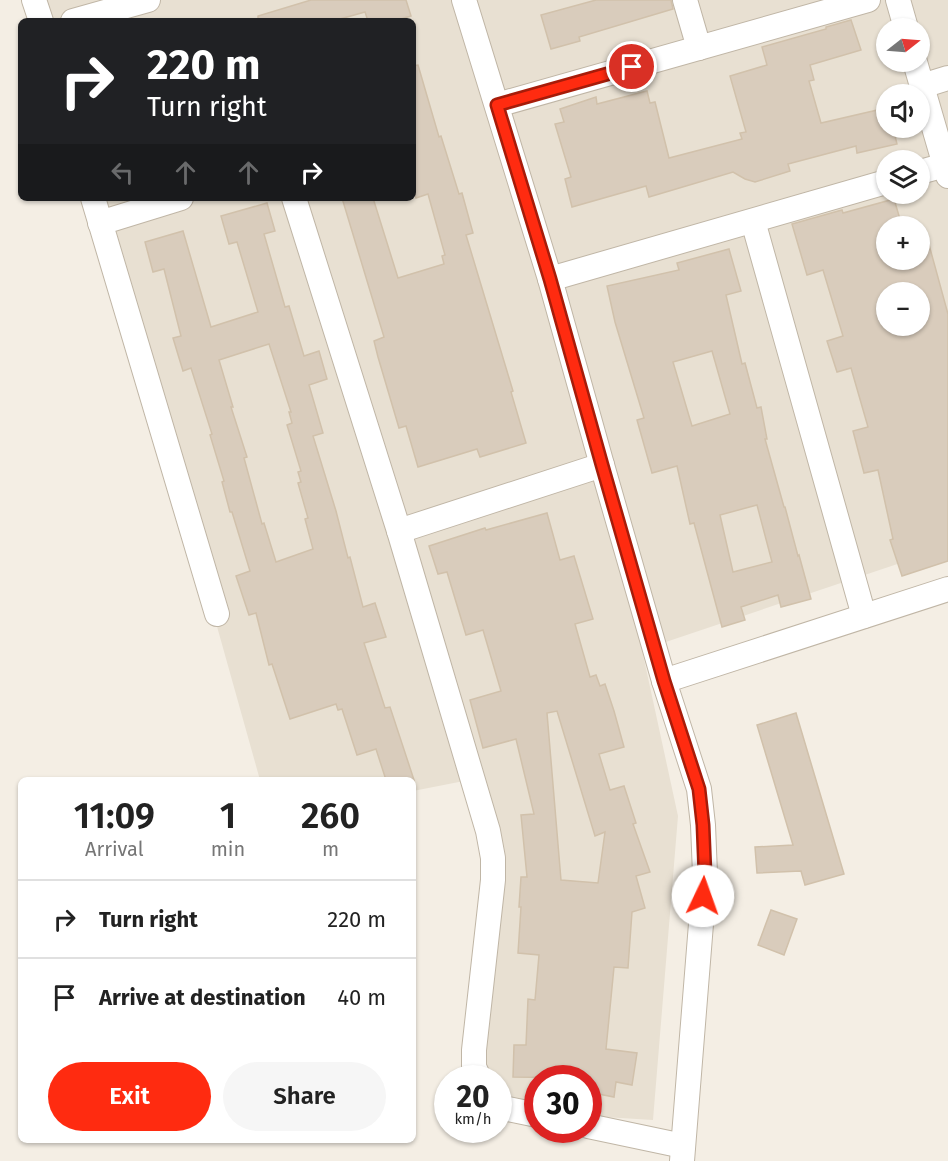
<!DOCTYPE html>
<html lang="en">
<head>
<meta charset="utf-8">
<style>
  body { margin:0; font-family:"Fira Sans",sans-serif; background:#f6f6f6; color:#222; height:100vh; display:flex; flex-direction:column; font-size:22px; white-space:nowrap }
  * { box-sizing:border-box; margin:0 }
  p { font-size:20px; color:#767676 }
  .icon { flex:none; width:33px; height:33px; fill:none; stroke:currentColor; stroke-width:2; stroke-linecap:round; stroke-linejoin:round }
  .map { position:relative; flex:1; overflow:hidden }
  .details { position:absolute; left:18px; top:777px; width:398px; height:366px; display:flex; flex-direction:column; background:#fff; border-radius:9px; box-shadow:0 2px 4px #0004 }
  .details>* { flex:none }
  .top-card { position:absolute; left:18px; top:18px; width:398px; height:183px; border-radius:9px; box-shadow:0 2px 4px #0004; background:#202124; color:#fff; overflow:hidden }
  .needle { width:39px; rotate:73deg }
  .controls { position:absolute; left:876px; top:18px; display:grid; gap:12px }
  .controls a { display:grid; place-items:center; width:54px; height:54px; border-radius:50%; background:#fff; box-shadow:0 2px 4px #0004; font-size:30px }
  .speed { position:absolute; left:434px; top:1065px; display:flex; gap:12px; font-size:30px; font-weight:700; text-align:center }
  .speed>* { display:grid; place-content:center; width:78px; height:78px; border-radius:50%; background:#fff; box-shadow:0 2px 4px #0004; line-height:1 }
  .speed small { font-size:15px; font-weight:400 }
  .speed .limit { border:9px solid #d22; background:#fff; color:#111 }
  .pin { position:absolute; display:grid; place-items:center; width:51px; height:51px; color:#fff; margin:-26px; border:3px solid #fff; border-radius:50%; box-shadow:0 2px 6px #0007 }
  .me { position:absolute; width:66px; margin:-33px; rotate:3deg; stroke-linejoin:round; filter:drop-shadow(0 0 4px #0008) }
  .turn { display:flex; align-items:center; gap:21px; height:126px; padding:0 30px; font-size:27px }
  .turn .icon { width:78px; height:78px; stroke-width:2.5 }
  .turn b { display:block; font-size:42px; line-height:51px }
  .lanes { display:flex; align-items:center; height:57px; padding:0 30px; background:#0003; justify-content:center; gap:30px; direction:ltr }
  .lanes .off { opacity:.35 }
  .eta { display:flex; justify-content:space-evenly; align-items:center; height:102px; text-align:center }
  .eta b { font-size:36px; font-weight:600; line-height:42px }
  .action { display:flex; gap:12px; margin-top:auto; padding:12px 30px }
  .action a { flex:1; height:69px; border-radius:36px; background:#ff2b10; color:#fff; font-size:24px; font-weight:600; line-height:69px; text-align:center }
  .action a+a { background:#f6f6f6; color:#222 }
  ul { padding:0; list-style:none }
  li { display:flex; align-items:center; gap:18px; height:78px; padding:0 30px; border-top:2px solid #e0e0e0 }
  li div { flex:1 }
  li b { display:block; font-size:22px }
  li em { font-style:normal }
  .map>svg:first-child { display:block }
</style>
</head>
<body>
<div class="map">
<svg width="948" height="1161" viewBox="0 0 948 1161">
  <rect width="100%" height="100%" fill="#f4eee4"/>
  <path fill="#e8e0d2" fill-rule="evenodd" d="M 42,0 L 948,0 L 948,547 L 642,650 L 678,816 L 653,1120 L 588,1116 L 588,1078 L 537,1078 L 537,1113 L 498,1111 L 498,1078 L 476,1078 L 495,874 L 464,781 L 413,791 L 412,780 L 260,780 L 97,198 L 412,198 L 412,21 L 48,21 ZM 886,28 L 920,28 L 920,62 L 886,62 ZM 886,94 L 920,94 L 920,128 L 886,128 ZM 886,160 L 920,160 L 920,194 L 886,194 ZM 886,226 L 920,226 L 920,260 L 886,260 ZM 886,292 L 920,292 L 920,326 L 886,326 Z"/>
  <g fill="#d9ccbc" stroke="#d1c1ab" stroke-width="1.5" fill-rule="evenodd">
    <polygon points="311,0 406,0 411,16 394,21 368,21 365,12 333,21 258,21 258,16"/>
    <polygon points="596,0 671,0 673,9 579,37 580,41 551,49 541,15"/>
    <polygon points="851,20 861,50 810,65 814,80 809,81 821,123 886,108 886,128 893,128 897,144 857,153 856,146 788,164 790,171 755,182 745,179 733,172 649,197 646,186 572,207 565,179 571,177 555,124 564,122 560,109 596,97 597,104 647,91 650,103 655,102 669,158 742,139 740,133 746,132 730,76 767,65 762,47 826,29 826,27"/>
    <polygon points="418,65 439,137 441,136 459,194 462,193 473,233 466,235 513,391 511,392 526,443 480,457 477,449 418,467 406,426 399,428 378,357 374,341 384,337 342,198 373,198 398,278 444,264 442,256 445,255 428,194 416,198 412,186 412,66"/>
    <path d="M 894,199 L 902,226 L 886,226 L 886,260 L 920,260 L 920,244 L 928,241 L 948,314 L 948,561 L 902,576 L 890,540 L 893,539 L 878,470 L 864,473 L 853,431 L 868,427 L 851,368 L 837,372 L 827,341 L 843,336 L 823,270 L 807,275 L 792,224 L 842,210 L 843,213 ZM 886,292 L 920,292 L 920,326 L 886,326 Z"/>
    <path d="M 267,203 L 275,231 L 264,234 L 285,307 L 289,306 L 304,356 L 319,351 L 327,379 L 309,385 L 323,433 L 313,436 L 336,511 L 348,558 L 350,557 L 363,607 L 375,603 L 386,637 L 364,643 L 385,708 L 390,707 L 414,780 L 386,780 L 376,749 L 357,755 L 342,709 L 338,710 L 336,704 L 290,719 L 272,664 L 269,665 L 256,613 L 249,615 L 236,576 L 250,571 L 232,512 L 230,512 L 222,482 L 224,481 L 210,435 L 212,434 L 191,368 L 183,371 L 173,338 L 181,336 L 164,269 L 153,272 L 145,242 L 183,231 L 211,327 L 258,312 L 237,242 L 229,244 L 221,216 ZM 269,344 L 291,412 L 289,412 L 292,423 L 287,425 L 301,471 L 298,472 L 301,482 L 298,483 L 308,518 L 305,519 L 313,549 L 276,562 L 264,523 L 262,524 L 244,458 L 247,457 L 231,407 L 233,407 L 219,360 Z"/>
    <path d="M 729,249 L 741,291 L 726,295 L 742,364 L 745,363 L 757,408 L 761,407 L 767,439 L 765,439 L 784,507 L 785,507 L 798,556 L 799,555 L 811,599 L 781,607 L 778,595 L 741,607 L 745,620 L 722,627 L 694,523 L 690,524 L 677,466 L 652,473 L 637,420 L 644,418 L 615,322 L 607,286 L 679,270 L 677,263 ZM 712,351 L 730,414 L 692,426 L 673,362 ZM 757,505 L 772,562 L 733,572 L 720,515 Z"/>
    <path d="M 547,513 L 560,560 L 574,556 L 593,619 L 575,624 L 590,677 L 596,675 L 600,686 L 605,684 L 614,711 L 624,747 L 599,754 L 610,790 L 624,786 L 636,823 L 633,824 L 650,872 L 636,876 L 645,908 L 632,912 L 628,968 L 614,967 L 606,1049 L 637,1053 L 632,1085 L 616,1082 L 614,1097 L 588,1092 L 588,1078 L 513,1077 L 514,1045 L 526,1045 L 528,999 L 535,1000 L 539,955 L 518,953 L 521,907 L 519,907 L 521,877 L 527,877 L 521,815 L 534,814 L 516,739 L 483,748 L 470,700 L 501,691 L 483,630 L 466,635 L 447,572 L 438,574 L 429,546 L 485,528 L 486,530 ZM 557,711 L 595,836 L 605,832 L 598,883 L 561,880 L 547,713 Z"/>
    <polygon points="796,713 844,874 805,885 801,871 757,873 755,847 793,845 757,725"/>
    <polygon points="771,910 797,919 784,955 758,945"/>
  </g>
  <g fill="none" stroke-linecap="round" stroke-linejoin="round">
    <g stroke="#c0b6a6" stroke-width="26">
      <g id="minor">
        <polyline points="34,0 41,21"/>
        <polyline points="464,0 550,279 602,465 664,681 699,789 703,825 705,874 682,1161"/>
        <polyline points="685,0 699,48"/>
        <polyline points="898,0 906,28"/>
        <polyline points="73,21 148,0"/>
        <polyline points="915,62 948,176"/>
        <polyline points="922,86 948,78"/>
        <polyline points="497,105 868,0"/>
        <polyline points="920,172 945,165"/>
        <polyline points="93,198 217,614"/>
        <polyline points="294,198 399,531 488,831 493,858 493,880 474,1050 474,1067 479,1078"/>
        <polyline points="753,221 864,616"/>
        <polyline points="100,223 181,198"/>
        <polyline points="550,279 886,182"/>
        <polyline points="399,531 602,465"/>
        <polyline points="664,681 948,589"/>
        <polyline points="498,1107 537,1115"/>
        <polyline points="588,1126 683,1146"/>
      </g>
    </g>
    <use href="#minor" stroke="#fff" stroke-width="24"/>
  </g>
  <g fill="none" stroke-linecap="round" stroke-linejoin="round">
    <g stroke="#a61c0a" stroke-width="15">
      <polyline id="route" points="632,67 497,105 550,279 602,465 664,681 699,789 703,825 705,874 703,896"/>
    </g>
    <use href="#route" stroke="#ff2b10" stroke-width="10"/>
  </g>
</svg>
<div class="controls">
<a><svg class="needle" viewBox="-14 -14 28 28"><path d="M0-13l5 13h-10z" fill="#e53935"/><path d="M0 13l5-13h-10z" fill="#767676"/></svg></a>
<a><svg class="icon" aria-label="sound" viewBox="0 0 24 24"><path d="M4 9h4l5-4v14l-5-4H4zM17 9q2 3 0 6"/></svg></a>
<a><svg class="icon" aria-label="layers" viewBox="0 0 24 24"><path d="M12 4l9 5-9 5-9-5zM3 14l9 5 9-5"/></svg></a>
<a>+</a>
<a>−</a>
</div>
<div class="speed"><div>20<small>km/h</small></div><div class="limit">30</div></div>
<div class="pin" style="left:632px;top:67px;background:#d93025"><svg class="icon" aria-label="arrive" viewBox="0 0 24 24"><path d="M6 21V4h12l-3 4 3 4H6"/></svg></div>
<svg class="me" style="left:703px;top:896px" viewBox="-20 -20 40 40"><circle r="19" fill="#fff"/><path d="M0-13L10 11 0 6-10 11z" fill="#ff2b10"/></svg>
<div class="top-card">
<div class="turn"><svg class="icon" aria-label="right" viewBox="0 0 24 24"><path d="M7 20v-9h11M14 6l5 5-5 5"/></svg><div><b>220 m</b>Turn right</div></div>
<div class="lanes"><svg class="icon off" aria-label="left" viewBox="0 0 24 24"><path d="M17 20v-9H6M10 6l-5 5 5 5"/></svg><svg class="icon off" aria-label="ahead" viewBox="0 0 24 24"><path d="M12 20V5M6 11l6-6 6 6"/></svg><svg class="icon off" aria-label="ahead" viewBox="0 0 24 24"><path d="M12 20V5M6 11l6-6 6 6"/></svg><svg class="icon" aria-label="right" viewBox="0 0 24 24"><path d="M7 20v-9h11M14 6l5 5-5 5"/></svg></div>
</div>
<section class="details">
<div class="eta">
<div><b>11:09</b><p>Arrival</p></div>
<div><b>1</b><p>min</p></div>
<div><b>260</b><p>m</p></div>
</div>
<ul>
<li><svg class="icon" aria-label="right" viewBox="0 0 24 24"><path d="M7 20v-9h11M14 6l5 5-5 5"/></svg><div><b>Turn right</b></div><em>220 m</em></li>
<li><svg class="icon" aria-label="arrive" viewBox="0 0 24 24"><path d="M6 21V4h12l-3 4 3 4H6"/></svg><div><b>Arrive at destination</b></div><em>40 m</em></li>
</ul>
<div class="action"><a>Exit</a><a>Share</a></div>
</section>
</div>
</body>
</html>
